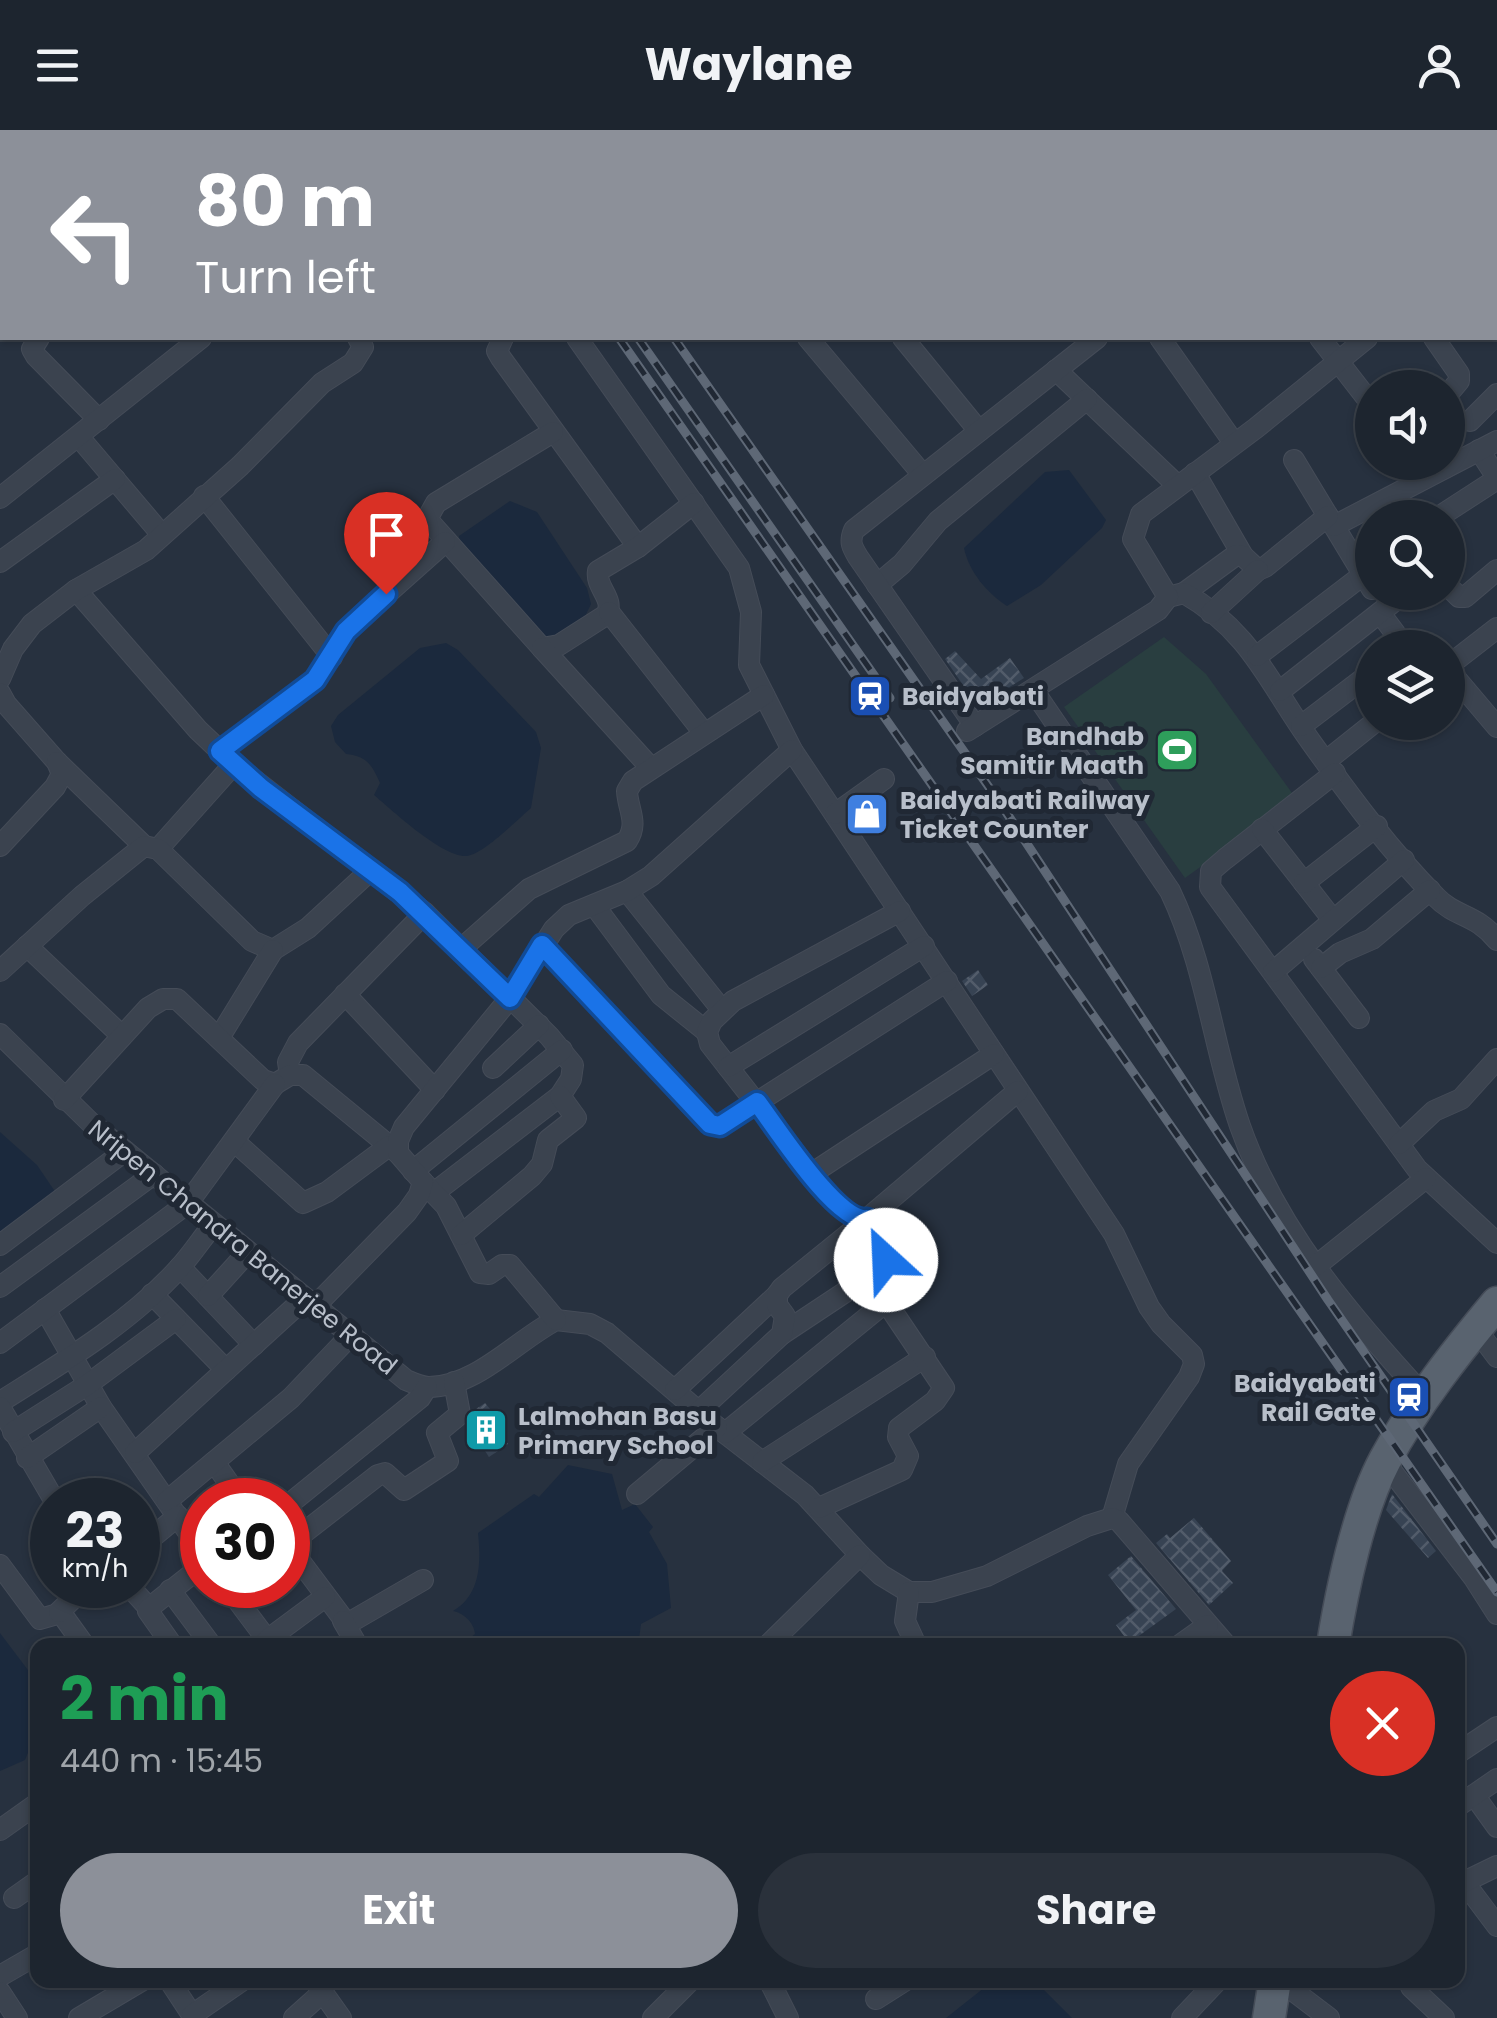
<!DOCTYPE html>
<html lang="en">
<head>
<meta charset="utf-8">
<style>
  body { margin:0; font-family:Poppins,sans-serif; background:#2a313b; color:#f1f3f6; height:100vh; display:flex; flex-direction:column; font-size:38px; white-space:nowrap }
  * { box-sizing:border-box; margin:0 }
  p { font-size:32px; color:#a0a5aa }
  .icon { flex:none; width:55px; height:55px; fill:none; stroke:currentColor; stroke-width:2; stroke-linecap:round; stroke-linejoin:round }
  .map { position:relative; flex:1; overflow:hidden }
  .drawer { position:absolute; left:30px; top:1508px; width:1435px; height:350px; display:flex; flex-direction:column; background:#1d252f; border-radius:20px; box-shadow:0 2px 8px #0004,0 0 0 2px #3b424b }
  .drawer>* { flex:none }
  .guide { position:absolute; left:0px; top:0px; width:1498px; height:210px; box-shadow:0 2px 8px #0004,0 0 0 2px #3b424b; background:#8c9099; color:#fff; overflow:hidden }
  .controls { position:absolute; left:1355px; top:240px; display:grid; gap:20px }
  .controls a { display:grid; place-items:center; width:110px; height:110px; border-radius:50%; background:#1d252f; box-shadow:0 2px 8px #0004,0 0 0 2px #3b424b; font-size:50px }
  .speed { position:absolute; left:30px; top:1348px; display:flex; gap:20px; font-size:50px; font-weight:700; text-align:center }
  .speed>* { display:grid; place-content:center; width:130px; height:130px; border-radius:50%; background:#1d252f; box-shadow:0 2px 8px #0004,0 0 0 2px #3b424b; line-height:1 }
  .speed small { font-size:25px; font-weight:400 }
  .speed .limit { border:15px solid #d22; background:#fff; color:#111 }
  .pin { position:absolute; display:grid; place-items:center; width:85px; height:85px; color:#fff; margin:-102px -42px; border-radius:50% 50% 50% 0; rotate:-45deg; box-shadow:0 0 10px #0007 }
  .pin .icon { rotate:45deg }
  .me { position:absolute; width:110px; margin:-55px; rotate:335deg; stroke-linejoin:round; filter:drop-shadow(0 0 8px #0008) }
  .turn { display:flex; align-items:center; gap:35px; height:210px; padding:0 30px; font-size:45px }
  .turn .icon { width:130px; height:130px; stroke-width:2.5 }
  .turn b { display:block; font-size:70px; line-height:85px }
  .round { display:grid; place-items:center; flex:none; width:105px; height:105px; border-radius:52px; background:#2a313b }
  .overview { display:flex; align-items:center; justify-content:space-between; height:170px; padding:0 30px }
  h1 { font-size:60px; font-weight:700; line-height:75px; color:#1e9e55 }
  .action { display:flex; gap:20px; margin-top:auto; padding:20px 30px }
  .action a { flex:1; height:115px; border-radius:60px; background:#8c9099; color:#fff; font-size:40px; font-weight:700; line-height:115px; text-align:center }
  .action a+a { background:#2a313b; color:#f1f3f6 }
  header { display:flex; justify-content:space-between; align-items:center; height:130px; padding:0 30px; background:#1d252f; font-size:45px; font-weight:700 }
  .map>svg:first-child { display:block }
</style>
</head>
<body>
<header><svg class="icon" aria-label="menu" viewBox="0 0 24 24"><path d="M4 6h16M4 12h16M4 18h16"/></svg>Waylane<svg class="icon" aria-label="person" viewBox="0 0 24 24"><circle cx="12" cy="8" r="4"/><path d="M4 21q1-7 8-7t8 7"/></svg></header>
<div class="map">
<svg width="1497" height="1888" viewBox="0 0 1497 1888">
  <defs>
    <pattern id="forest-crowns" width="20" height="18" patternUnits="userSpaceOnUse" patternTransform="scale(2.5)"><rect width="20" height="18" fill="#293e40"/><path d="M2 6a3 3 0 1 1 6 0M12 15a3 3 0 1 1 6 0" fill="none" stroke="#46585a"/></pattern>
    <pattern id="building-cross-hatch" width="8" height="8" patternUnits="userSpaceOnUse" patternTransform="scale(2.5)"><rect width="8" height="8" fill="#374353"/><path d="M0 0l8 8M0 8l8-8" fill="none" stroke="#525c6a"/></pattern>
  </defs>
  <rect width="100%" height="100%" fill="#27313f"/>
  <polygon fill="url(#forest-crowns)" points="558,0 1142,0 1143,2 560,2"/>
  <polygon fill="#293e40" points="1164,507 1206,544 1292,663 1288,674 1185,748 1064,577"/>
  <g fill="#1b293d">
    <path d="M 1069,340 L 1106,390 L 1102,398 L 1041,455 L 1007,476 C 987,463 969,442 964,418 L 1045,342 Z"/>
    <polygon points="510,371 537,382 587,458 591,474 579,499 553,506 535,507 462,424 459,406"/>
    <path d="M 446,513 L 458,520 L 536,602 L 541,618 L 531,678 C 517,690 484,724 467,726 C 443,728 393,681 374,665 L 380,653 C 372,635 367,626 346,624 L 335,612 L 331,596 L 338,585 L 420,518 Z"/>
    <polygon points="0,1002 37,1035 56,1063 0,1105"/>
    <path d="M 568,1335 L 612,1344 L 622,1380 L 635,1374 L 653,1397 L 649,1402 L 667,1434 L 671,1478 L 641,1494 L 639,1509 L 643,1515 L 474,1515 L 469,1509 L 475,1504 C 474,1492 463,1483 453,1481 C 481,1465 481,1432 478,1403 L 534,1364 L 539,1367 Z"/>
    <polygon points="0,1503 37,1552 37,1615 29,1620 25,1630 0,1641"/>
    <polygon points="994,1850 1034,1850 1072,1888 946,1888"/>
  </g>
  <g fill="url(#building-cross-hatch)">
    <polygon points="955,521 981,549 1010,528 1024,548 988,570 982,562 972,568 945,529"/>
    <polygon points="978,840 988,855 972,866 962,851"/>
    <polygon points="485,1273 500,1291 503,1299 498,1301 508,1314 489,1327 468,1295 473,1281"/>
    <polygon points="1392,1364 1436,1421 1428,1428 1386,1380"/>
    <polygon points="1194,1388 1231,1431 1222,1441 1233,1453 1209,1475 1156,1413 1167,1404 1170,1408"/>
    <polygon points="1131,1426 1176,1479 1129,1513 1116,1495 1136,1480 1108,1445"/>
  </g>
  <g fill="none" stroke-linecap="round" stroke-linejoin="round">
    <g stroke="#454c58" stroke-width="22">
      <g id="street">
        <polyline points="95,0 98,2"/>
        <polyline points="438,0 440,2"/>
        <polyline points="553,0 555,2"/>
        <polyline points="1219,0 1221,2"/>
        <polyline points="1383,0 1384,2"/>
        <polyline points="1179,2 1183,0"/>
        <polyline points="0,18 2,15"/>
        <polyline points="1495,107 1497,105"/>
        <polyline points="39,208 32,219 36,226 99,290"/>
        <polyline points="503,208 497,221 501,228 638,417"/>
        <polyline points="577,208 739,438 751,482 749,535 792,620 1114,1104 1149,1177 1161,1194 1192,1225 1194,1234 1189,1247 1128,1334 1112,1388"/>
        <polyline points="808,208 923,345"/>
        <polyline points="903,208 979,301"/>
        <polyline points="1160,208 1234,313"/>
        <polyline points="1320,208 1372,275"/>
        <polyline points="1434,208 1459,244 1459,251 1448,264"/>
        <polyline points="1056,240 1178,356"/>
        <polyline points="1470,291 1497,264"/>
        <path d="M 553,302 L 436,373 L 427,389 L 542,518 L 559,515 L 606,485 C 616,469 595,458 598,441 L 638,417 L 694,373"/>
        <polyline points="79,307 162,405"/>
        <polyline points="1294,330 1372,459"/>
        <polyline points="1195,343 1243,426"/>
        <polyline points="204,366 332,527"/>
        <polyline points="0,368 201,208"/>
        <polyline points="1437,388 1491,353 1496,346 1479,320"/>
        <polyline points="1334,396 1497,311"/>
        <polyline points="0,432 115,349"/>
        <polyline points="877,455 902,434 938,391 1087,269"/>
        <polyline points="1448,456 1459,467 1465,467 1497,440"/>
        <polyline points="76,460 198,600 234,634 425,783 549,906 573,935 571,949 560,966 435,1062"/>
        <polyline points="1184,463 1236,425 1243,426 1258,440 1265,437 1328,386"/>
        <path d="M 1168,467 L 1184,463 C 1252,502 1269,554 1311,612 C 1349,665 1390,721 1436,767 C 1456,788 1475,783 1497,810"/>
        <polyline points="609,482 704,603"/>
        <polyline points="1211,483 1258,440"/>
        <polyline points="1380,483 1395,503 1398,518"/>
        <polyline points="542,518 650,637"/>
        <polyline points="1257,526 1363,445"/>
        <polyline points="1448,536 1497,498"/>
        <polyline points="1448,539 1497,597"/>
        <polyline points="0,549 13,519 32,494 76,460 146,420 240,336 322,253 353,233 363,217 358,208"/>
        <path d="M 1033,560 L 1170,761 C 1206,836 1213,918 1240,996 C 1276,1099 1352,1188 1425,1267"/>
        <polyline points="1280,561 1406,462"/>
        <polyline points="0,563 6,574 57,632 62,644 55,657 0,716"/>
        <path d="M 975,596 L 858,427 C 852,417 849,412 854,400 L 1097,208"/>
        <polyline points="1301,596 1372,542"/>
        <polyline points="967,601 1158,480 1168,467 1133,409 1141,384 1256,298 1367,208"/>
        <polyline points="220,621 315,550 345,501 445,412"/>
        <polyline points="1326,631 1375,592"/>
        <polyline points="57,632 144,716"/>
        <polyline points="1335,643 1225,729 1211,741 1210,757 1417,1039 1497,1113"/>
        <polyline points="835,684 884,649"/>
        <polyline points="1262,699 1333,790"/>
        <polyline points="158,719 234,634"/>
        <polyline points="1304,753 1377,696"/>
        <polyline points="627,761 722,880"/>
        <polyline points="594,775 661,865 707,902"/>
        <polyline points="900,781 733,871 712,891 707,902 710,914 825,1061 852,1087 867,1089 1018,961"/>
        <polyline points="542,815 701,986 710,994 720,996 947,851"/>
        <polyline points="27,816 122,906"/>
        <path d="M 461,819 L 529,759 L 627,711 C 639,692 628,681 627,661 L 633,651 L 764,565"/>
        <polyline points="1314,829 1359,888"/>
        <polyline points="1321,838 1340,823 1372,809 1430,760"/>
        <polyline points="0,841 82,766 144,716 158,719 252,811 273,820 308,798 371,740"/>
        <polyline points="1273,842 1404,730"/>
        <polyline points="345,864 435,960"/>
        <path d="M 0,904 L 92,994 L 406,1250 C 413,1253 422,1257 429,1257 C 476,1257 517,1210 556,1190 L 590,1194 L 607,1203 L 717,1297 L 805,1365 L 860,1425 L 881,1445 L 909,1462 L 932,1462 L 987,1446 L 1087,1396 L 1112,1388 L 1119,1391 L 1226,1515"/>
        <polyline points="219,908 273,820"/>
        <polyline points="728,937 924,816"/>
        <polyline points="493,938 539,895"/>
        <polyline points="290,945 288,932 298,913 425,783"/>
        <polyline points="64,970 148,878 163,869 177,869 263,950 275,954 290,945 303,945 398,1023"/>
        <polyline points="234,1011 303,1073 327,1062 389,1016"/>
        <polyline points="1399,1014 1434,981 1461,969 1497,929"/>
        <polyline points="413,1041 562,920"/>
        <polyline points="811,1044 994,924"/>
        <polyline points="424,1053 446,1076 480,1143 489,1144 502,1135 510,1135 556,1190"/>
        <polyline points="461,1105 532,1046 542,1034 548,1010 576,988 560,966"/>
        <polyline points="0,1115 125,1021"/>
        <polyline points="1317,1135 1426,1048"/>
        <polyline points="180,1137 254,1215"/>
        <polyline points="0,1157 154,1044"/>
        <polyline points="152,1164 226,1240"/>
        <polyline points="208,1166 248,1122"/>
        <polyline points="315,1176 407,1082 419,1065 423,1052 398,1023 398,1011 404,997 510,868 554,799 569,785 627,761 651,746 792,620"/>
        <polyline points="45,1179 101,1277 202,1422"/>
        <polyline points="1476,1199 1497,1227"/>
        <polyline points="782,1204 880,1139 885,1130 883,1120 863,1093"/>
        <polyline points="0,1213 188,1073 275,954"/>
        <polyline points="675,1260 777,1165"/>
        <path d="M 0,1272 C 62,1233 131,1192 180,1137 C 192,1124 202,1108 214,1094"/>
        <polyline points="0,1277 54,1370"/>
        <polyline points="699,1281 782,1204 785,1186 777,1175 777,1165 782,1158 867,1089"/>
        <polyline points="13,1302 87,1255 176,1189"/>
        <polyline points="725,1303 886,1172"/>
        <polyline points="135,1323 305,1168"/>
        <polyline points="27,1328 101,1277"/>
        <polyline points="1384,1331 1474,1448 1497,1484"/>
        <polyline points="214,1332 241,1370"/>
        <polyline points="762,1332 925,1227"/>
        <polyline points="637,1364 717,1297"/>
        <polyline points="167,1371 291,1268 350,1206"/>
        <polyline points="288,1375 420,1268 427,1257"/>
        <polyline points="819,1378 902,1340 908,1326 898,1307 899,1298 935,1271 944,1258 870,1148"/>
        <polyline points="138,1419 178,1386"/>
        <polyline points="0,1435 40,1489 61,1483 84,1515"/>
        <polyline points="423,1450 347,1494 288,1415 378,1345 385,1343 404,1360 448,1331 437,1303 460,1284 454,1252"/>
        <polyline points="128,1455 149,1478"/>
        <polyline points="226,1455 271,1515"/>
        <polyline points="170,1460 211,1515"/>
        <polyline points="909,1462 905,1491 916,1515"/>
        <polyline points="59,1482 87,1455"/>
        <polyline points="343,1491 357,1515"/>
        <polyline points="267,1510 325,1467"/>
        <polyline points="172,1515 148,1481 149,1478 202,1436"/>
        <polyline points="768,1515 860,1425"/>
        <polyline points="1180,1515 1208,1495"/>
        <polyline points="1458,1623 1497,1597"/>
        <polyline points="1474,1665 1497,1697"/>
        <polyline points="1458,1676 1497,1649"/>
        <polyline points="0,1700 38,1673"/>
        <polyline points="1458,1744 1497,1796"/>
        <polyline points="1464,1752 1497,1736"/>
        <polyline points="14,1768 38,1751"/>
        <polyline points="0,1846 38,1824"/>
        <polyline points="169,1850 194,1888"/>
        <polyline points="314,1850 341,1888"/>
        <polyline points="769,1850 788,1888"/>
        <polyline points="1279,1850 1329,1888"/>
        <polyline points="1411,1857 1444,1888"/>
        <polyline points="0,1862 17,1888"/>
        <polyline points="876,1869 906,1850"/>
        <polyline points="192,1885 243,1850"/>
        <polyline points="79,1888 143,1850"/>
        <polyline points="294,1888 323,1862"/>
        <polyline points="653,1888 691,1850"/>
        <polyline points="1182,1888 1218,1850"/>
      </g>
    </g>
    <g stroke="#454c58" stroke-width="32">
      <g id="secondary">
        <polyline points="1477,0 1478,2"/>
        <polyline points="1495,43 1497,48"/>
      </g>
    </g>
    <g stroke="#454c58" stroke-width="35">
      <g id="primary">
        <path d="M 1333,1515 C 1342,1460 1359,1379 1385,1330 C 1415,1274 1457,1221 1497,1173"/>
        <polyline points="1269,1888 1275,1850"/>
      </g>
    </g>
    <use href="#street" stroke="#3b434f" stroke-width="20"/>
    <use href="#secondary" stroke="#4a5362" stroke-width="30"/>
    <use href="#primary" stroke="#59636f" stroke-width="32"/>
    <g stroke="#5e6876" stroke-width="9">
      <g id="rail">
        <polyline points="474,0 476,2"/>
        <polyline points="493,0 494,2"/>
        <polyline points="526,0 528,2"/>
        <polyline points="619,208 1497,1462"/>
        <polyline points="638,208 890,568"/>
        <polyline points="674,208 1000,673 1328,1170 1497,1414"/>
      </g>
    </g>
    <use href="#rail" stroke="#202834" stroke-width="5" stroke-dasharray="15" stroke-linecap="butt"/>
  </g>
  <g fill="none" stroke-linecap="round" stroke-linejoin="round">
    <g stroke="#114b97" stroke-width="25">
      <path id="route" d="M 386,464 L 346,501 L 315,550 L 220,621 L 261,658 L 400,762 L 510,868 L 542,815 L 710,994 L 720,996 L 757,972 C 776,997 837,1093 867,1089 L 862,1092 L 883,1120 L 886,1130"/>
    </g>
    <use href="#route" stroke="#1a73e8" stroke-width="18"/>
  </g>
  <defs>
    <g id="station-square" transform="scale(2.25)"><rect x="-9" y="-9" width="18" height="18" rx="4" fill="#1a4fb4" stroke="#202834"/><path d="M-3-6H3Q5-6 5-4V2Q5 4 3 4L4.5 6H3L1.5 4h-3L-3 6H-4.5L-3 4Q-5 4-5 2V-4Q-5-6-3-6ZM-3.5-4v3h7v-3ZM-3.5 1v1.5H-2V1ZM2 1v1.5H3.5V1Z" fill="#fff"/></g>
    <g id="stadium-square" transform="scale(2.25)"><rect x="-9" y="-9" width="18" height="18" rx="4" fill="#2e9e5b" stroke="#202834"/><path d="M0-5a6.5 5 0 1 0 0 10a6.5 5 0 1 0 0-10ZM-3.5-1.8h7v3.6h-7Z" fill="#fff"/></g>
    <g id="shop-square" transform="scale(2.25)"><rect x="-9" y="-9" width="18" height="18" rx="4" fill="#3f7fe0" stroke="#202834"/><path d="M-5-2.5h2.3a2.7 3.5 0 0 1 5.4 0H5L5.5 6h-11ZM-1.5-2.5h3a1.5 2.3 0 0 0-3 0Z" fill="#fff"/></g>
    <g id="building-square" transform="scale(2.25)"><rect x="-9" y="-9" width="18" height="18" rx="4" fill="#0f9aa8" stroke="#202834"/><path d="M-4-6H4V6H1V3H-1V6H-4ZM-2.5-4.3h1.7v1.8h-1.7ZM.8-4.3h1.7v1.8H.8ZM-2.5-1h1.7V.8h-1.7ZM.8-1h1.7V.8H.8Z" fill="#fff"/></g>
  </defs>
  <g fill-rule="evenodd">
    <use href="#station-square" x="870" y="566"/>
    <use href="#stadium-square" x="1177" y="620"/>
    <use href="#shop-square" x="867" y="684"/>
    <use href="#station-square" x="1409" y="1267"/>
    <use href="#building-square" x="486" y="1300"/>
  </g>
  <g text-anchor="middle" stroke-width="10" stroke-linejoin="round" paint-order="stroke">
    <g font-size="25" font-weight="bold" fill="#b8bfca" stroke="#202834" text-anchor="start">
      <text x="902" y="575">Baidyabati</text>
      <text x="1144" y="615" text-anchor="end">Bandhab<tspan x="1144" dy="29">Samitir Maath</tspan></text>
      <text x="900" y="679">Baidyabati Railway<tspan x="900" dy="29">Ticket Counter</tspan></text>
      <text x="1376" y="1262" text-anchor="end">Baidyabati<tspan x="1376" dy="29">Rail Gate</tspan></text>
      <text x="518" y="1295">Lalmohan Basu<tspan x="518" dy="29">Primary School</tspan></text>
    </g>
    <g font-size="25" fill="#b8bfca" stroke="#202834">
      <text transform="translate(243 1117) rotate(39)" y="9">Nripen Chandra Banerjee Road</text>
    </g>
  </g>
</svg>
<div class="controls">
<a><svg class="icon" aria-label="sound" viewBox="0 0 24 24"><path d="M4 9h4l5-4v14l-5-4H4zM17 9q2 3 0 6"/></svg></a>
<a><svg class="icon" aria-label="search" viewBox="0 0 24 24"><circle cx="10" cy="10" r="6"/><path d="M15 15l6 6"/></svg></a>
<a><svg class="icon" aria-label="layers" viewBox="0 0 24 24"><path d="M12 4l9 5-9 5-9-5zM3 14l9 5 9-5"/></svg></a>
</div>
<div class="speed"><div>23<small>km/h</small></div><div class="limit">30</div></div>
<div class="pin" style="left:386px;top:464px;background:#d93025"><svg class="icon" aria-label="arrive" viewBox="0 0 24 24"><path d="M6 21V4h12l-3 4 3 4H6"/></svg></div>
<svg class="me" style="left:886px;top:1130px" viewBox="-20 -20 40 40"><circle r="19" fill="#fff"/><path d="M0-13L10 11 0 6-10 11z" fill="#1a73e8"/></svg>
<div class="guide">
<div class="turn"><svg class="icon" aria-label="left" viewBox="0 0 24 24"><path d="M17 20v-9H6M10 6l-5 5 5 5"/></svg><div><b>80 m</b>Turn left</div></div>
</div>
<section class="drawer">
<div class="overview"><div><h1>2 min</h1><p>440 m · 15:45</p></div><a class="round" style="background:#d93025;color:#fff"><svg class="icon" aria-label="close" viewBox="0 0 24 24"><path d="M6 6l12 12M18 6L6 18"/></svg></a></div>
<div class="action"><a>Exit</a><a>Share</a></div>
</section>
</div>
</body>
</html>
